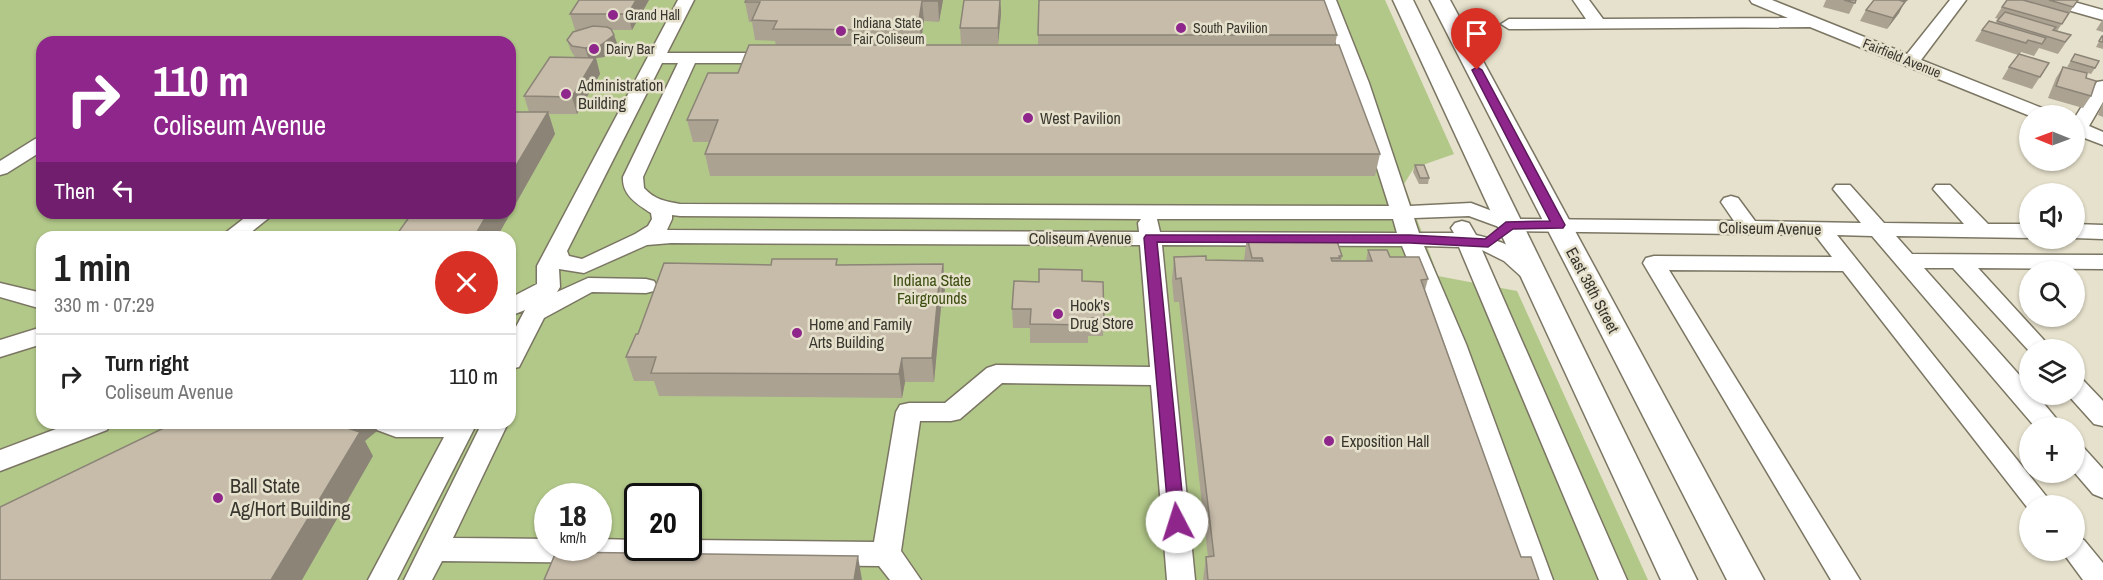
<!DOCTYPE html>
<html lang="en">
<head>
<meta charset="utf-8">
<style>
  body { margin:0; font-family:"Archivo Narrow",sans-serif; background:#f2f2f2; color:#222; height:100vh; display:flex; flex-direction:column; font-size:22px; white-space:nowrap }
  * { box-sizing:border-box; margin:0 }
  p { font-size:20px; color:#767676 }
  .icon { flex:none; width:33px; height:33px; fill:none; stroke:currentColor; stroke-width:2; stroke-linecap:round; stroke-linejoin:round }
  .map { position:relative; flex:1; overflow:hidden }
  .details { position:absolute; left:36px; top:231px; width:480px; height:198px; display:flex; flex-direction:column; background:#fff; border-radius:18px; box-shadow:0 2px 4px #0004 }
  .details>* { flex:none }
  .banner { position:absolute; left:36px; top:36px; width:480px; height:183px; border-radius:18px; box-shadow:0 2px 4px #0004; background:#8e268b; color:#fff; overflow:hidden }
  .needle { width:39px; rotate:271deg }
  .fabs { position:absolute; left:2019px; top:105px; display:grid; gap:12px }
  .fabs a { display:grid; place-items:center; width:66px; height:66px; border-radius:50%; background:#fff; box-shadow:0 2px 4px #0004; font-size:30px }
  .speed { position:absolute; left:534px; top:483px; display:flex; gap:12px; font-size:30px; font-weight:700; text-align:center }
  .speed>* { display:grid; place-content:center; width:78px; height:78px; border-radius:50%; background:#fff; box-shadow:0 2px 4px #0004; line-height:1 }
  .speed small { font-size:15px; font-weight:400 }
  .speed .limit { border:3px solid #111; border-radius:9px; background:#fff; color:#111 }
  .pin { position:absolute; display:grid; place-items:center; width:51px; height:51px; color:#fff; margin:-62px -26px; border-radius:50% 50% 50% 0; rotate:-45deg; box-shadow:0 0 6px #0007 }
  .pin .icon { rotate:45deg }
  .me { position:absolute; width:66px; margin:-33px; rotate:355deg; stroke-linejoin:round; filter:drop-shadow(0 0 4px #0008) }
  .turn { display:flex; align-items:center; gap:21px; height:126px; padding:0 18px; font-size:27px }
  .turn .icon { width:78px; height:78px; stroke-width:2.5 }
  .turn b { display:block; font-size:42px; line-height:51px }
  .then { display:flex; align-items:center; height:57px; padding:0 18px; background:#0003; gap:12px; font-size:22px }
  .round { display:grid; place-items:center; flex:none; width:63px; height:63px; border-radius:32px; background:#f2f2f2 }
  .headline { display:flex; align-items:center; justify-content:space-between; height:102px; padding:0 18px }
  h1 { font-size:36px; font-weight:700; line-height:45px }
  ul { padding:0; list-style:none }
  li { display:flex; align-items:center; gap:18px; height:84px; padding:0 18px; border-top:2px solid #e0e0e0 }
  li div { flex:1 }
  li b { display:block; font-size:22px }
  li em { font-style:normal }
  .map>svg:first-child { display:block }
</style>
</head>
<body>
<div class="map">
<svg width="2103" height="580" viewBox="0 0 2103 580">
  <rect width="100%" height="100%" fill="#e6e1cc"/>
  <path fill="#b2c889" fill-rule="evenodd" d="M 0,0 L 1385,0 L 1454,154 L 1414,168 L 1404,184 L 1438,276 L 1517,291 L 1648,580 L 0,580 ZM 42,42 L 510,42 L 510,213 L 42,213 ZM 42,237 L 510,237 L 510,423 L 42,423 ZM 548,496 L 598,496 L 598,548 L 548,548 ZM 638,496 L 688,496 L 688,548 L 638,548 Z"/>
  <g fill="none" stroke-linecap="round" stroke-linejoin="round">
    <g stroke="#7b7663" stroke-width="3">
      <g id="minor">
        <path d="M 678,0 L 694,0 L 667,53 L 775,53 L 781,54 L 784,58 L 781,62 L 775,63 L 695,63 L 643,177 L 644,188 C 655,200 665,201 680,204 L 1389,206 L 1345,67 L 1309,66 L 1306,62 L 1309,58 L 1341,57 L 1320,0 L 1336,0 L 1369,83 L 1410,206 L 1471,203 L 1513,219 L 1734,221 L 1721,202 L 1724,198 L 1731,196 L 1738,198 L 1755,221 L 1861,223 L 1833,189 L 1836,185 L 1850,185 L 1884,223 L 1964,224 L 1933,189 L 1936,185 L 1950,185 L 1988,224 L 2030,224 L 2030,238 L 1896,236 L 1912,254 L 2103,255 L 2103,269 L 1978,268 L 2053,350 L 2030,350 L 2030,352 L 1953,268 L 1924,268 L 2030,387 L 2030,394 L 2036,394 L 2064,428 L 2036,428 L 1872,236 L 1837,235 L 2054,506 L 2030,506 L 2030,511 L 1843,271 L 1669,270 L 1860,580 L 1831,580 L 1643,263 L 1646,258 L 1654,256 L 1832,257 L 1815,235 L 1510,231 L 1469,216 L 1414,218 L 1419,233 L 1454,233 L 1451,228 L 1455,223 L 1462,221 L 1469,223 L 1476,235 C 1502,241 1529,251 1544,275 L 1541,280 L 1533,282 L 1525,280 L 1504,261 L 1482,250 L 1627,580 L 1599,580 L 1459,247 L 1424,246 L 1466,344 L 1553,580 L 1525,580 L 1442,344 L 1402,246 L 1162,245 L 1195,580 L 1167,580 L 1151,385 L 1002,383 L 960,419 L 951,421 L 920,421 L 901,551 L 921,580 L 890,580 L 879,566 L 442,561 L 432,580 L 404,580 L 482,423 L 508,423 L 453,538 L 548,539 L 548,548 L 598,548 L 598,539 L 638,540 L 638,548 L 688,548 L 688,540 L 874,542 L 896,412 L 900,405 L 909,403 L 945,403 L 987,368 L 996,365 L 1150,367 L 1140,245 L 671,243 L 647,245 L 584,273 L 559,269 L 560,287 L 557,292 L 588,278 L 646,279 L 654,281 L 657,286 L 654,291 L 646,293 L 592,292 L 544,318 L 519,367 L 510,369 L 510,338 L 525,310 L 510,316 L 510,298 L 537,284 L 537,266 ZM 662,63 L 678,63 L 623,177 C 622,195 637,204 651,213 L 652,219 L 648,226 L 635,234 L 582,259 L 569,256 L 567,251 ZM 672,215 L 680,216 L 1141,219 L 1138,223 L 1139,232 L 667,230 L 672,219 ZM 1157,219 L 1393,219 L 1397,233 L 1160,232 Z"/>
        <polygon points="1573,0 1589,0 1603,19 1788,18 1752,3 1750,0 1772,0 1907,54 1950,0 1966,0 1921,60 2052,112 2054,116 2030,116 1810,27 1509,29 1501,24 1509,19 1586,19"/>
        <polygon points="2041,0 2067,0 2103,10 2103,20 2043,3"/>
        <polygon points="2103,81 2103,102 2089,126 2103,132 2103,145 2074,134 2074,119 2097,82"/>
        <polygon points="42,137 42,151 7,173 0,175 0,161 35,139"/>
        <polygon points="251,213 275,213 245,237 220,237"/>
        <polygon points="2074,224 2103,225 2103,239 2074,238"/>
        <polygon points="0,283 42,293 42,309 0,297"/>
        <polygon points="42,327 42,344 0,357 0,340"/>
        <polygon points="2074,377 2083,380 2103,401 2103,426 2094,424 2067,394 2074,394"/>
        <polygon points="72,423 111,423 107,430 0,471 0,450"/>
        <polygon points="373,423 477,423 397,580 368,580 444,437 396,437 377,430"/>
        <polygon points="2074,444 2083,447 2103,469 2103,498 2093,494 2074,472"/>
        <polygon points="2074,537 2084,540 2103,563 2103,580 2083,580 2061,550 2074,550"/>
      </g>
    </g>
    <g stroke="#7b7663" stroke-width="3">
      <g id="major">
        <polygon points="1393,0 1413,0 1697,580 1661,580"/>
        <polygon points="1430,0 1450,0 1764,580 1727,580"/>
      </g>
    </g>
    <use href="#minor" fill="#fff" fill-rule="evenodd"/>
    <use href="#major" fill="#fff" fill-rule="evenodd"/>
  </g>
  <g fill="#aba292">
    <polygon points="579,0 649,0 632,30 612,30 614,35 618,46 604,57 596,58 600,74 577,114 549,114 555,134 497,237 395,237 529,112 524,96 575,57 571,51 567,40 580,30 575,30 570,14"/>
    <polygon points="746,0 943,0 939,22 924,21 921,40 897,41 896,45 1038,45 1038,35 1337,35 1335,45 1380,154 1375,176 710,176 705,154 709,142 693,142 687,120 738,73 776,45 775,41 755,40 752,22 749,22 745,2"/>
    <polygon points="1826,0 1856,0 1849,14 1823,7"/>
    <polygon points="1874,0 1908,0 1904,3 1899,13 1887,29 1860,21 1866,10"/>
    <polygon points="2007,0 2078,0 2057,31 2071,35 2058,54 2039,48 2034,56 2021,52 2020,54 2049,63 2032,89 2002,79 2009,67 2018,55 1975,41 1982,30 1996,23 1999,19 1995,18 2002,7"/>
    <polygon points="1001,14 998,44 961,44 960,28"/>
    <polygon points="2103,19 2103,32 2096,30"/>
    <polygon points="2102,36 2103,36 2103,49 2096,47"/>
    <polygon points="2075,54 2095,68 2091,74 2067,67"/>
    <polygon points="2063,67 2086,78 2091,96 2083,108 2048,98 2056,78"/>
    <polygon points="2103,102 2103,117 2098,115"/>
    <polygon points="1415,165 1429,178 1428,184 1419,184 1413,172"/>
    <polygon points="1247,237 1342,256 1341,261 1366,261 1368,250 1390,257 1428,279 1425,290 1521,557 1539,580 1203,580 1206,557 1208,557 1179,302 1174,302 1172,280 1174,257 1206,260 1244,260"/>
    <polygon points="943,264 945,287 943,308 941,307 934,382 905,382 902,398 659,396 654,381 634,381 626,357 638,334 838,265"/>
    <polygon points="1082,281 1104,318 1103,336 1088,336 1088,343 1030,343 1030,328 1013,328 1012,309"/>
  </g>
  <g fill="#8b8477">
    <polygon points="636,0 649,0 632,30 628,14"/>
    <polygon points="938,0 943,0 939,22 938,1"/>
    <polygon points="1001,0 1001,14 998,44 998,28"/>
    <polygon points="1903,0 1908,0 1904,3 1899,13 1887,29"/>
    <polygon points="922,1 924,21 921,40 919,20"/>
    <polygon points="895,20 897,41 896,51 894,30"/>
    <polygon points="614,35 618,46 604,57 596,58 600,74 577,114 572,97 589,60 585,48"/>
    <polygon points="548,112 555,134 497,237 474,237 488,213 510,213 510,176"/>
    <polygon points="943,264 945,287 943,308 941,284"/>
    <polygon points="939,284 941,307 934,382 932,358"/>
    <polygon points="902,358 905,382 902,398 899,374"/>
    <polygon points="345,423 372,423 377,431 365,441 373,456 302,580 271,580 341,426"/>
    <polygon points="858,556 862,580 854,580"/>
  </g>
  <g fill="#c7bcaa" stroke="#8b8477" stroke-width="1.5">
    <polygon points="579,0 636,0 628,14 570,14"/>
    <polygon points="746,0 938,0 938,1 922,1 919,20 895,20 894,30 773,29 777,21 752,20 760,2 745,2"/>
    <polygon points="964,0 1000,0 998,28 960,28"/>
    <polygon points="1039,0 1324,0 1337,35 1038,35"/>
    <polygon points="1844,0 1856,0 1855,3"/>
    <polygon points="1874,0 1899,0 1905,2 1893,18 1866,10"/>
    <polygon points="2007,0 2023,0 2069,13 2062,24 2002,7"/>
    <polygon points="2049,0 2078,0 2073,7"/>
    <polygon points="2005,12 2056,27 2053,30 2071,35 2065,42 1997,21"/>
    <polygon points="1989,21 2046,38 2042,44 2028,40 2026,43 1982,30"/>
    <polygon points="593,26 607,27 611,29 614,35 601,45 585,48 572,46 567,40 573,32"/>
    <polygon points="2102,36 2103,36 2103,42 2099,41"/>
    <polygon points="749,45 1339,45 1380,154 705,154 718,120 687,120 708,73 738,73"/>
    <polygon points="2019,54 2049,63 2040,77 2009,67"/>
    <polygon points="2075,54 2099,61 2095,68 2071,61"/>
    <polygon points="550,57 595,58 572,97 524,96"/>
    <polygon points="2063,67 2087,73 2086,78 2096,81 2091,96 2056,86"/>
    <polygon points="510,112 548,112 510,176"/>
    <polygon points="1415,165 1424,165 1429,178 1420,178"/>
    <polygon points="412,213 488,213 474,237 395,237"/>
    <polygon points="1321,236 1334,238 1337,241 1342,256 1339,256 1340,258 1331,258 1332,261 1372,261 1368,250 1387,250 1390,257 1419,257 1428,279 1421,280 1521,557 1531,557 1539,580 1208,580 1206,557 1214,556 1181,278 1176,279 1174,257 1206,256 1206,260 1263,261 1262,258 1252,258 1247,237"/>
    <polygon points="772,259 837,259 836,265 943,264 941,284 939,284 932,358 902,358 899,374 651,373 656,357 626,357 636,334 638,334 664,263 771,265"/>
    <polygon points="1039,269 1082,270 1082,281 1103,282 1104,318 1088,318 1088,325 1030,324 1031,309 1012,309 1014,281 1039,282"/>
    <polygon points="174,423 345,423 341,426 360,432 271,580 0,580 0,507"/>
    <polygon points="556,552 858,556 854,580 544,580"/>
  </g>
  <polygon fill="#8e268b" stroke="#5c195a" stroke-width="1.5" points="1477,67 1482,70 1565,225 1563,228 1513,229 1488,247 1410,243 1157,242 1185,522 1183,527 1177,529 1171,527 1169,522 1144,238 1146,235 1410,235 1485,239 1506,222 1550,221 1472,70"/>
  <g fill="#8e268b" stroke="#e6e1cc" stroke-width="2">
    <circle cx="613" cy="15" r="6"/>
    <circle cx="1181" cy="28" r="6"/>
    <circle cx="841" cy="31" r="6"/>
    <circle cx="594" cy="49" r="6"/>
    <circle cx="566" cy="94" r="6"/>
    <circle cx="1028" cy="118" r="6"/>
    <circle cx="1058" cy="314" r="6"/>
    <circle cx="797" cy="333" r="6"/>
    <circle cx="1329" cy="441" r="6"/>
    <circle cx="218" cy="498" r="6"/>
  </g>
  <g text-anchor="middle" stroke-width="5" stroke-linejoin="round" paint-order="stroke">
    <g font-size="14" fill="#38362e" stroke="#e6e1cc" text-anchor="start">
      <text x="625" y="20">Grand Hall</text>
      <text x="853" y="28">Indiana State<tspan x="853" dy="16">Fair Coliseum</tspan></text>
      <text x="1193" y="33">South Pavilion</text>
      <text x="606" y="54">Dairy Bar</text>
    </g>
    <g font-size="14" fill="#38362e" stroke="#e6e1cc">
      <text transform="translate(1902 58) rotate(22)" y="5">Fairfield Avenue</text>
    </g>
    <g font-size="16" fill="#38362e" stroke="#e6e1cc" text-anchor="start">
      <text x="578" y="91">Administration<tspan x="578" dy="18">Building</tspan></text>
      <text x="1040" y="124">West Pavilion</text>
      <text x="1070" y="311">Hook's<tspan x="1070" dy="18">Drug Store</tspan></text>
      <text x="809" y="330">Home and Family<tspan x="809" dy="18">Arts Building</tspan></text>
      <text x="1341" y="447">Exposition Hall</text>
    </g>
    <g font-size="16" fill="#38362e" stroke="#e6e1cc">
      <text transform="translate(1770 228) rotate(1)" y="6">Coliseum Avenue</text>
      <text x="1080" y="244">Coliseum Avenue</text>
      <text transform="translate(1593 290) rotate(62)" y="6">East 38th Street</text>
    </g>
    <g font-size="16" fill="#3d4e11" stroke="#e6e1cc">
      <text x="932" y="286">Indiana State<tspan x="932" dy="18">Fairgrounds</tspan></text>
    </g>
    <g font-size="20" fill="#38362e" stroke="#e6e1cc" text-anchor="start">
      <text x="230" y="493">Ball State<tspan x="230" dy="23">Ag/Hort Building</tspan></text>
    </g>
  </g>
</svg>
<div class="fabs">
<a><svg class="needle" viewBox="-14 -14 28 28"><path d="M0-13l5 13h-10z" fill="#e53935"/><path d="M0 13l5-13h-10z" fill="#767676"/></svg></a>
<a><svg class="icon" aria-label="sound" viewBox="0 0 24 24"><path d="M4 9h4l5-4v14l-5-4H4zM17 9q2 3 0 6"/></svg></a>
<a><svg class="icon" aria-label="search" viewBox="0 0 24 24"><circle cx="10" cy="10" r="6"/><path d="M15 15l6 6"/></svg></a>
<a><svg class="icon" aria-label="layers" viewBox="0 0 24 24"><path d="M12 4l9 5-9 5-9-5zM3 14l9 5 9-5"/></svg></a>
<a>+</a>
<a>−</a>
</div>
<div class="speed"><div>18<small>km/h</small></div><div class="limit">20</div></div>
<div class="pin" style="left:1477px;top:70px;background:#d93025"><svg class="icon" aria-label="arrive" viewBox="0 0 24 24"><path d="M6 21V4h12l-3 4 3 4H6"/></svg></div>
<svg class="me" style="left:1177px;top:522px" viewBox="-20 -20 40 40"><circle r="19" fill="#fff"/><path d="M0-13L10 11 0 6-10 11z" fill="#8e268b"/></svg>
<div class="banner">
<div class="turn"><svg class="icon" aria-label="right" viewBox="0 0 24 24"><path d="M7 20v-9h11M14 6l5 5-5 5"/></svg><div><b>110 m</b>Coliseum Avenue</div></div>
<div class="then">Then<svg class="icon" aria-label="left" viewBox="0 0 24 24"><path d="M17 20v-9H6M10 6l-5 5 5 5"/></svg></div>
</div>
<section class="details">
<div class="headline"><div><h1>1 min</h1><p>330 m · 07:29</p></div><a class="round" style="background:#d93025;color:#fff"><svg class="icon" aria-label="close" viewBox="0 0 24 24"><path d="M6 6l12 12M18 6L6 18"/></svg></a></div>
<ul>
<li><svg class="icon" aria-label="right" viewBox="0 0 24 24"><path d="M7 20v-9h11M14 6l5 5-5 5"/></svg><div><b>Turn right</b><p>Coliseum Avenue</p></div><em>110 m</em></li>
</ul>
</section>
</div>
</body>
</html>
